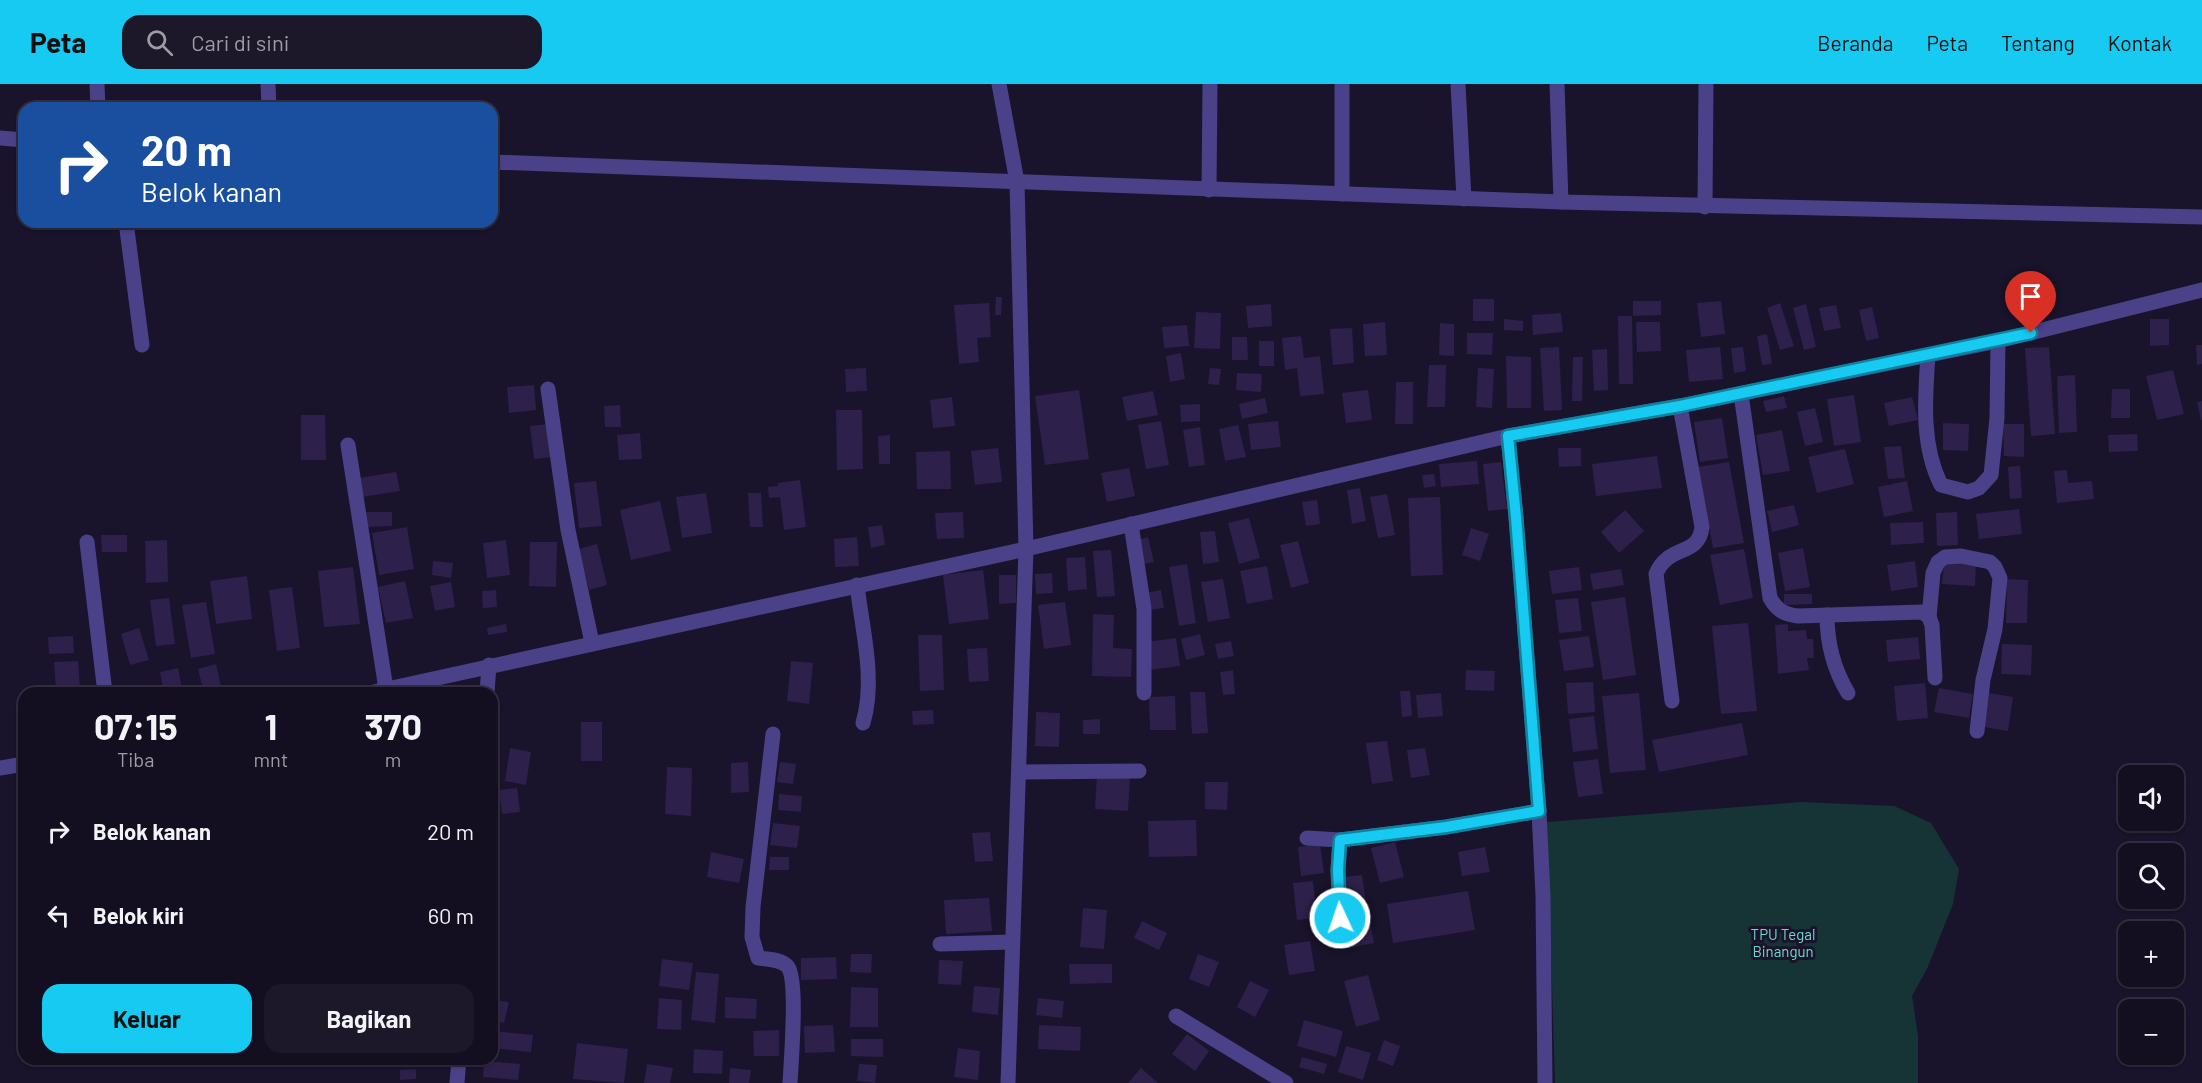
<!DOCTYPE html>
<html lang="id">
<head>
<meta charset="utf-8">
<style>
  body { margin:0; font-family:Barlow,sans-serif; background:#1c1729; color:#f1f3f6; height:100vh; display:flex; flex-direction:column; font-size:22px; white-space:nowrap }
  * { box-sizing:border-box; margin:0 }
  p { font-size:20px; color:#9d9ca5 }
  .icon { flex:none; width:33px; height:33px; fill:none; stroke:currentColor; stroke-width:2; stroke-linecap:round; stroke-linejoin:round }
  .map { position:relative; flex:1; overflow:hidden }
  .side { position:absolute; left:18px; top:603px; width:480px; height:378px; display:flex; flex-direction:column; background:#130e20; border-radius:18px; box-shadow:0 2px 4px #0004,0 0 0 2px #322e3e }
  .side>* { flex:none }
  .top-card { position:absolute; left:18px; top:18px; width:480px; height:126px; border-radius:18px; box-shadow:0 2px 4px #0004,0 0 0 2px #322e3e; background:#1a4fa0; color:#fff; overflow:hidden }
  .tools { position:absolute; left:2118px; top:681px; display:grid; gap:12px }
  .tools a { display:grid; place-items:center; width:66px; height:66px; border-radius:12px; background:#130e20; box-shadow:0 2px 4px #0004,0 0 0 2px #322e3e; font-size:30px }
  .pin { position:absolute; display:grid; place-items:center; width:51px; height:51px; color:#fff; margin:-62px -26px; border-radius:50% 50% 50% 0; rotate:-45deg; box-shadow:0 0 6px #0007 }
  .pin .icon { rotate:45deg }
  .me { position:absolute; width:66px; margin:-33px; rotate:357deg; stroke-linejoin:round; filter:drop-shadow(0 0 4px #0008) }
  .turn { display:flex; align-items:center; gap:21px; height:126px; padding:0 24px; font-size:27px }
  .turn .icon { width:78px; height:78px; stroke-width:2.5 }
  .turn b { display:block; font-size:42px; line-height:51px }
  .eta { display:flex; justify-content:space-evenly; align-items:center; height:102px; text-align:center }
  .eta b { font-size:36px; font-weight:700; line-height:42px }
  .primary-button { display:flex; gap:12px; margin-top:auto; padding:12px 24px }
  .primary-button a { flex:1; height:69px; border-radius:18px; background:#17caf2; color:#111; font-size:24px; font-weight:700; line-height:69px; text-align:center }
  .primary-button a+a { background:#1c1729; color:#f1f3f6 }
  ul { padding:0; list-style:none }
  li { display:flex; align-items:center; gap:18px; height:84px; padding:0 24px }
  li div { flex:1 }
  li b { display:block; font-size:22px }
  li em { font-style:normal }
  header { display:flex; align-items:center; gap:36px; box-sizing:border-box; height:84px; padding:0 30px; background:#17caf2; color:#111 }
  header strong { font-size:28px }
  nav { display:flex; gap:33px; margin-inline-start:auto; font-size:21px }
  .search { width:420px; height:54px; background:#1c1729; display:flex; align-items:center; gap:15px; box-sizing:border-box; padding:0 21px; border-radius:18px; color:#9d9ca5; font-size:22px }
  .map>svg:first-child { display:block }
</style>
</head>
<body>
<header>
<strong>Peta</strong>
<div class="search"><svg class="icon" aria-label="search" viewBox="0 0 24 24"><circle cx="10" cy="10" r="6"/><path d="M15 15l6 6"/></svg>Cari di sini</div>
<nav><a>Beranda</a><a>Peta</a><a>Tentang</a><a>Kontak</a></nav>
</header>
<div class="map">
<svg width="2202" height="999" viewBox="0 0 2202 999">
  <rect width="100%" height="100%" fill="#19132b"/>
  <polygon fill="#163435" points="1801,718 1894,722 1931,739 1959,785 1953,820 1927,885 1912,912 1918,952 1918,999 1555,999 1547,738"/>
  <g fill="#2d204b">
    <polygon points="996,213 1002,213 1001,231 995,231"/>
    <rect x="1473" y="215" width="21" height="22"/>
    <polygon points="1633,217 1661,217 1661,231 1633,232"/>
    <polygon points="1721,217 1725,250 1701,253 1697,219"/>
    <polygon points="989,219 991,253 977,254 979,278 959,280 954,221"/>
    <polygon points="1780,219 1794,262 1780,266 1767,224"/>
    <polygon points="1271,220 1272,242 1248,244 1246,222"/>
    <polygon points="1806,220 1816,263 1804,266 1793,224"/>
    <polygon points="1836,221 1841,244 1824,247 1819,224"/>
    <polygon points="1872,223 1879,254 1866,257 1859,226"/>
    <polygon points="1196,228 1221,229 1220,265 1194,264"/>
    <polygon points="1561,229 1563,248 1533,251 1532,231"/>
    <polygon points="1618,232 1632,232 1633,300 1619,300"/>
    <polygon points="1504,235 1523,237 1523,247 1504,246"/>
    <polygon points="2150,235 2169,235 2169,261 2150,262"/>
    <polygon points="1385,238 1387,271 1365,272 1363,240"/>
    <polygon points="1636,238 1660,238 1661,267 1637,268"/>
    <polygon points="1440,239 1454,240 1454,272 1439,271"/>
    <polygon points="1187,241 1189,262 1164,264 1162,243"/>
    <polygon points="1352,244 1354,279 1333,281 1330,245"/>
    <polygon points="1467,249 1493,249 1492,271 1467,270"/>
    <polygon points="1767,250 1772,280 1762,281 1757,252"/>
    <polygon points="1301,252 1304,274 1320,272 1324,310 1300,312 1297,284 1285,286 1282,254"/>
    <polygon points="1232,253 1247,253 1248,276 1232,276"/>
    <rect x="1259" y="257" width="15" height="25"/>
    <polygon points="2196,261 2202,261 2202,280 2197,281"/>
    <polygon points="1559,263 1562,326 1544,327 1540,264"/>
    <polygon points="1720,263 1723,295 1689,298 1686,266"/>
    <polygon points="1743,263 1746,287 1734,289 1731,264"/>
    <polygon points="2049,263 2055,350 2031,352 2025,264"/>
    <polygon points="1607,265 1608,306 1594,307 1592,266"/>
    <polygon points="1181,269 1185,295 1170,298 1166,272"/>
    <polygon points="1506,272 1531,273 1531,324 1507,324"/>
    <polygon points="1573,273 1583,273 1582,317 1572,317"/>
    <polygon points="1429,281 1446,281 1445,323 1427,323"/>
    <polygon points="866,284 867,307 846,308 845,285"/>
    <polygon points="1210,284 1221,285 1219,301 1208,300"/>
    <polygon points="1478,284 1494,285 1492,324 1476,323"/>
    <polygon points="2173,286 2184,330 2157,336 2146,292"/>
    <polygon points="1237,289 1262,290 1261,308 1236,306"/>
    <polygon points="2075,291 2077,348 2059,349 2057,292"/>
    <polygon points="1396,298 1413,298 1413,340 1395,340"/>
    <polygon points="534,301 536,326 509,329 507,303"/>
    <polygon points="2112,305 2130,305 2130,334 2111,334"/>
    <polygon points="1079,306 1089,375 1045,381 1035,312"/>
    <polygon points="1368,306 1372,336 1346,339 1342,309"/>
    <polygon points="1153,307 1158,331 1127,337 1122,313"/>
    <polygon points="1854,311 1861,358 1834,362 1827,315"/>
    <polygon points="1784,312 1787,324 1766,328 1763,317"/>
    <polygon points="952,313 955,342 933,344 930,316"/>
    <polygon points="1912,313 1918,336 1889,342 1884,319"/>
    <polygon points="1265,314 1268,329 1242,335 1239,320"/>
    <polygon points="2202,317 2202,336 2201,336 2197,318"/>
    <polygon points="1200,320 1200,337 1181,338 1180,321"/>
    <polygon points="620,321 621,343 605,343 604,322"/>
    <polygon points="1815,324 1823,358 1805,362 1797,328"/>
    <polygon points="836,326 862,326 863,385 837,386"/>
    <polygon points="301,331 325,331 326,376 301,376"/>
    <polygon points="1722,334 1728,374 1700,378 1694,338"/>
    <polygon points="1161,337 1169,381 1146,385 1138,341"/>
    <polygon points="1278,337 1281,363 1251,366 1248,340"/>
    <polygon points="1943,339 1969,340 1968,367 1943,366"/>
    <polygon points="549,340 554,373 534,375 530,342"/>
    <polygon points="2003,340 2024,340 2024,373 2004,372"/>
    <polygon points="1238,341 1246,373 1225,377 1219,345"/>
    <polygon points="1200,343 1205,381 1189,383 1183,346"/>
    <polygon points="1782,346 1790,387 1763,391 1756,351"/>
    <polygon points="640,349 642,375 619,376 617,351"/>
    <polygon points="2137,350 2138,367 2109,368 2108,351"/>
    <polygon points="890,351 890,380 879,380 878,352"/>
    <polygon points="1901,362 1905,394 1888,395 1884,363"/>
    <polygon points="998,364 1002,398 975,401 971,367"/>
    <polygon points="1558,364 1581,364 1581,382 1559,383"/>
    <polygon points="1845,365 1854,400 1817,409 1808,373"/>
    <polygon points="950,367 951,405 917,405 916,368"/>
    <polygon points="1657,372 1662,404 1596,412 1592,380"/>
    <polygon points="1477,377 1479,400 1441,403 1439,380"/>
    <polygon points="1501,378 1507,425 1488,427 1483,380"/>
    <polygon points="1729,378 1744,459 1713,464 1698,383"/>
    <polygon points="2020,382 2022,414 2010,415 2008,383"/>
    <polygon points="1129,384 1135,412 1107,418 1101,389"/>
    <polygon points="2067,386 2068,399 2092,397 2094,415 2057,419 2054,387"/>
    <polygon points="396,388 400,407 362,413 359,394"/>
    <polygon points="1434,390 1436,402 1424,404 1422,391"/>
    <polygon points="800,396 806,443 784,446 780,413 769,414 768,403 778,402 778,399"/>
    <polygon points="596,397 602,442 579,444 574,399"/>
    <polygon points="1907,397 1913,427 1884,433 1878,403"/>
    <polygon points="1360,404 1366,437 1352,440 1347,406"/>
    <polygon points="706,409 712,449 682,454 676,413"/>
    <polygon points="748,409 761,409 763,443 750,443"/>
    <polygon points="1387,410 1395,451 1378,454 1370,413"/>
    <polygon points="1440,413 1443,491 1411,492 1408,414"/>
    <polygon points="1317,416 1320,440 1306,442 1302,418"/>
    <polygon points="660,417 671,467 631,476 620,426"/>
    <polygon points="1794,421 1799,441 1772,448 1767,427"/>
    <polygon points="2019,425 2022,450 1979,455 1976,430"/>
    <polygon points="1625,426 1644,447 1619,469 1601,448"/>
    <polygon points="364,428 392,428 392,442 365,443"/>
    <polygon points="963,428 964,454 937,455 935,429"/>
    <polygon points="1957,428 1958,461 1937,462 1936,429"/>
    <polygon points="1249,434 1260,474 1239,480 1228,439"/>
    <polygon points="1923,438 1924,459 1891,461 1890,439"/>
    <polygon points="882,441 885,461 871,464 868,443"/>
    <polygon points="407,443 414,485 379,491 372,449"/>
    <polygon points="1471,444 1489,450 1480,477 1462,471"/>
    <polygon points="1215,447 1219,478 1203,480 1200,448"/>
    <polygon points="101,451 127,451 127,468 102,468"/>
    <polygon points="857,453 859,482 835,483 834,455"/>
    <polygon points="1148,453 1154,478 1144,480 1138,456"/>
    <polygon points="167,456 168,498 146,499 145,457"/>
    <polygon points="506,456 510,491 487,494 483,459"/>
    <polygon points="1298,457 1309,499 1291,504 1280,461"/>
    <polygon points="530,458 557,458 556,503 529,502"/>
    <polygon points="597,460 607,501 589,506 579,465"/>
    <polygon points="1803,464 1810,503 1785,507 1778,469"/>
    <polygon points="1744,465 1753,514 1720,521 1710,471"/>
    <polygon points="1111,466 1115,512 1097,513 1093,467"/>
    <polygon points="1085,473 1087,505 1068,507 1066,474"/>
    <polygon points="433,477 453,479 451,494 432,491"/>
    <polygon points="1915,477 1918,503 1891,507 1887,481"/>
    <polygon points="1944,478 1976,480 1975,502 1942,500"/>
    <polygon points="1187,480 1196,539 1179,542 1169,483"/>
    <polygon points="1267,482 1273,515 1247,520 1240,487"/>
    <polygon points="353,483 360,540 324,543 318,487"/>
    <polygon points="1579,483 1582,506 1552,510 1549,487"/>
    <polygon points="1621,485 1624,501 1593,506 1590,490"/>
    <polygon points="983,486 989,535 949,540 943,491"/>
    <polygon points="1052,489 1053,509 1036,510 1035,490"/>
    <polygon points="999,491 1016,491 1016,519 999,520"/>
    <polygon points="247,492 252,535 216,540 210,497"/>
    <polygon points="1223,495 1230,534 1208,538 1201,498"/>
    <polygon points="2007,495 2028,496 2027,539 2006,539"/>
    <polygon points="405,497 413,534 386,539 378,503"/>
    <polygon points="451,498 455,523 435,527 430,502"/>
    <polygon points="292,503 300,564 277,567 269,506"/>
    <polygon points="496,506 497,523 483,524 482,507"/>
    <polygon points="1161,506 1164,524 1149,526 1146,509"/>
    <polygon points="1784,510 1812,510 1812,520 1784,521"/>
    <polygon points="1625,513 1636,591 1603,596 1591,518"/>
    <polygon points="169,514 175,560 156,562 150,516"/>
    <polygon points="1578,514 1582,547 1559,549 1555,516"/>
    <polygon points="206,518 215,570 191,574 182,521"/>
    <polygon points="1065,518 1071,561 1044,565 1038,521"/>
    <polygon points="1093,530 1114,531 1113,564 1132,565 1131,593 1092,592"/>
    <polygon points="1748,539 1757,627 1721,630 1712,542"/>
    <polygon points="506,540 507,548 488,551 487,544"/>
    <polygon points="1788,540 1788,547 1806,546 1807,555 1813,555 1814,574 1807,574 1809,586 1778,590 1775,541"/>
    <polygon points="139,544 149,576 130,581 121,550"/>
    <polygon points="1200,550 1205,571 1186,576 1181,555"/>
    <polygon points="918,551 942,551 944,606 920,607"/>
    <polygon points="73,552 74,569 49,570 48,553"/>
    <polygon points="1589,552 1594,583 1564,587 1559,556"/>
    <polygon points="1918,553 1920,575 1888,578 1886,556"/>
    <polygon points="1176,554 1180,582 1149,586 1146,558"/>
    <polygon points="1231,557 1234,572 1218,575 1215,560"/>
    <polygon points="2002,560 2032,561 2031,591 2001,590"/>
    <polygon points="987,564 989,597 969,598 967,565"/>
    <polygon points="78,577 80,605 56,606 54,578"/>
    <polygon points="791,577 813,579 809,620 787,617"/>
    <polygon points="216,580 222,607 204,609 198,585"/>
    <polygon points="178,584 183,609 164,609 160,588"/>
    <polygon points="1233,586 1235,610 1223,611 1220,588"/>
    <polygon points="1466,586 1495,587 1494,607 1465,606"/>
    <polygon points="1593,598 1595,628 1568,630 1566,599"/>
    <polygon points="1925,599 1928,634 1897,637 1894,602"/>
    <polygon points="1939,604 1973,610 1969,634 1934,628"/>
    <polygon points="1400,607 1410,607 1412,632 1402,633"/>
    <polygon points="1190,608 1205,608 1208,649 1192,650"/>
    <polygon points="1441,609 1443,632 1418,634 1416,611"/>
    <polygon points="1639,609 1646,686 1610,689 1602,612"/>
    <polygon points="1989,609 2013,613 2008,647 1984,643"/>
    <polygon points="1175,612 1176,646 1150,646 1149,613"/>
    <polygon points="933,626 934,640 913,641 912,627"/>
    <polygon points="1036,628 1060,629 1059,663 1035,662"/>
    <polygon points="1594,632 1598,665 1573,668 1569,635"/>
    <polygon points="1100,635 1100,650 1083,650 1083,636"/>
    <rect x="581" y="638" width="21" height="39"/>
    <polygon points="1742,639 1748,671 1659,688 1652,656"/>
    <polygon points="1387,657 1393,697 1372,700 1366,659"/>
    <polygon points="510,664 531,668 526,701 505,697"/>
    <polygon points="1425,664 1430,691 1411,694 1407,666"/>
    <polygon points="1598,675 1603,710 1578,713 1573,678"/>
    <polygon points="748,678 749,708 731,709 731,679"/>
    <polygon points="780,678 796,680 793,700 777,698"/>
    <polygon points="667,683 692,684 691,732 665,730"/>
    <polygon points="1097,689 1130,691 1128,727 1095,725"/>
    <polygon points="1205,698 1228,698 1227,726 1205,725"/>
    <polygon points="517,704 520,728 502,730 499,706"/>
    <polygon points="779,710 802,712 801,728 778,726"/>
    <polygon points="1196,736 1197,772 1149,773 1148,737"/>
    <polygon points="773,739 800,742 797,764 770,761"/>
    <polygon points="990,748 993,777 975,778 972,749"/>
    <polygon points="1395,758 1404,793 1380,799 1371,764"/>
    <polygon points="1320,760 1324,789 1301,792 1298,763"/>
    <polygon points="1485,763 1490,788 1462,792 1458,768"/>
    <polygon points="711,768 744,775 739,799 707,793"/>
    <polygon points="770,773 789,773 789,786 769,786"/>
    <polygon points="1362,791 1367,826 1349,828 1344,793"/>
    <polygon points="1313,797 1317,834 1297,836 1293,799"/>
    <polygon points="1468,807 1475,846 1393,859 1387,820"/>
    <polygon points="989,814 992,847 946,850 944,816"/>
    <polygon points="1083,824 1107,826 1104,865 1080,863"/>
    <polygon points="1369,833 1374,859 1343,865 1339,838"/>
    <polygon points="1142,837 1167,849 1159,866 1134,854"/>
    <polygon points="1310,857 1315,887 1289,891 1284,861"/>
    <polygon points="851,870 872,870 871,889 850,888"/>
    <polygon points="1198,870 1219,878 1209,903 1189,895"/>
    <polygon points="836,873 837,895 801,896 801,874"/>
    <polygon points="662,875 693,879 689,906 659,902"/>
    <polygon points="939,876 963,877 961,901 938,900"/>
    <polygon points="1069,880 1112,880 1112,899 1070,900"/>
    <polygon points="696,888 719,890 715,939 691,936"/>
    <polygon points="1368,891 1380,936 1356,943 1344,897"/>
    <polygon points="1250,897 1269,906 1255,933 1237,923"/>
    <polygon points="974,902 1000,904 998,931 972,928"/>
    <polygon points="851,903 878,904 878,943 850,943"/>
    <polygon points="725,913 757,915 756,935 725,934"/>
    <polygon points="659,914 682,916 681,946 657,945"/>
    <polygon points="1038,914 1064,917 1062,934 1036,931"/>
    <polygon points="495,916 509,918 504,939 492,936"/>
    <polygon points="1304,936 1343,947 1336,973 1297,962"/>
    <polygon points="833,941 835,968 805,969 804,942"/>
    <polygon points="1039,941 1081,943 1080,967 1038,965"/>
    <polygon points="779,946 779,972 754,972 753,947"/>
    <polygon points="492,947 533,951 531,968 492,964"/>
    <polygon points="1187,950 1209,967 1195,987 1172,970"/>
    <polygon points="851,955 883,955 883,973 851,972"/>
    <polygon points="1384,956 1400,962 1393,982 1377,976"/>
    <polygon points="577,959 628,965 624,999 573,995"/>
    <polygon points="1346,962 1371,969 1363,996 1338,988"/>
    <polygon points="958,964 980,967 978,996 954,993"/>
    <polygon points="694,965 723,967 722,990 693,989"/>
    <polygon points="1302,973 1327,980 1324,990 1299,983"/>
    <polygon points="484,977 520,980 518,996 483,993"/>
    <polygon points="647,980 673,984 670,999 644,999"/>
    <polygon points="859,980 877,981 875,999 857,997"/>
    <polygon points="730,984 751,986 749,999 729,999"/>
    <polygon points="1141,984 1158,999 1128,999"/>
    <polygon points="416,985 416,995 400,996 400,986"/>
  </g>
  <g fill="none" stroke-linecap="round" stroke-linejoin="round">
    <g stroke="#4a4188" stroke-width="15">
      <polyline points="97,0 98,24"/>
      <polyline points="268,0 269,24"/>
      <polyline points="999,0 1017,98 1026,465 1008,999"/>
      <polyline points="1342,0 1342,110"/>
      <polyline points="1458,0 1464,115"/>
      <polyline points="1557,0 1561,118"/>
      <polyline points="0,54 24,56"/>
      <polyline points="492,78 1561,118 2202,133"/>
      <polyline points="1209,106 1210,0"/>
      <polyline points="1705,123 1706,0"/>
      <polyline points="126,138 142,261"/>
      <path d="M 1928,271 C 1925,315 1921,361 1941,401 L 1968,408 L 1979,404 L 1991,391 L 1997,334 L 1998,257"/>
      <polyline points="548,305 568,446 592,559"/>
      <path d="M 1741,310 L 1770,514 C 1777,526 1783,530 1798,532 L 1922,528 L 1929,533 L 1932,541 L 1935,594"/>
      <polyline points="1508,352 1516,433 1539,727 1543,812 1545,999"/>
      <polyline points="348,361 386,605"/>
      <polyline points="1131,440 1144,525 1144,609"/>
      <polyline points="87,458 105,609"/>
      <path d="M 857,501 C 862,545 876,596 863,639"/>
      <path d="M 1827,531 C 1827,560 1833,584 1848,609"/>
      <polyline points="1929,533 1933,489 1938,478 1945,473 1961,472 1990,478 1995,483 2000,494 1995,545 1983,596 1977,647"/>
      <polyline points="487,609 489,581"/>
      <path d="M 1672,617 L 1656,490 C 1668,460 1699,473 1702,443 L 1680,322"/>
      <path d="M 773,650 L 753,823 L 752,853 L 758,874 C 767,875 782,875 788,883 C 798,897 791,979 790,999"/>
      <polyline points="1020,688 1139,687"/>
      <polyline points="1307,754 1340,756 1446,743 1539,727"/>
      <polyline points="1340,756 1338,786 1340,834"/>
      <polyline points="940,860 1012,858"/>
      <polyline points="1176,932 1286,999"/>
      <polyline points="457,999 459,975"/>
    </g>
    <g stroke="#4a4188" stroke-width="15">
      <polyline points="369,609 1026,465 1508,352 1680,322 1998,257 2202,206"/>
      <polyline points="0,684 24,680"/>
    </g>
  </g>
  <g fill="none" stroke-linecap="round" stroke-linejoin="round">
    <g stroke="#0f839d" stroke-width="15">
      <polyline id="route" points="1340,834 1338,786 1340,756 1446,743 1539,727 1516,433 1508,352 1680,322 2031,249"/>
    </g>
    <use href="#route" stroke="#17caf2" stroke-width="10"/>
  </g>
  <g text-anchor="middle" stroke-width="6" stroke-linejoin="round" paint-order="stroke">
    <g font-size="15" fill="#6edbc9" stroke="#19132b">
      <text x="1783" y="856">TPU Tegal<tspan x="1783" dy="17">Binangun</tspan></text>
    </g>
  </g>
</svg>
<div class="tools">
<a><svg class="icon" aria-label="sound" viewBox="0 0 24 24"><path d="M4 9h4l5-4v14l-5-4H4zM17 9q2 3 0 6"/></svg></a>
<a><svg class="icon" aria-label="search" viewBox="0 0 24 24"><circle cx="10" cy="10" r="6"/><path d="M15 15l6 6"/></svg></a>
<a>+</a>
<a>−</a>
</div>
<div class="pin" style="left:2031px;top:249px;background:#d93025"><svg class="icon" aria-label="arrive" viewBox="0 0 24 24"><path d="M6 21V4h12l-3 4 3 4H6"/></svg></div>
<svg class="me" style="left:1340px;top:834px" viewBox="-20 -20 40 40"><circle r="17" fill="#17caf2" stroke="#fff" stroke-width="3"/><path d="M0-11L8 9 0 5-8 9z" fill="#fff"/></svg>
<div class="top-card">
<div class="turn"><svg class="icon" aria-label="right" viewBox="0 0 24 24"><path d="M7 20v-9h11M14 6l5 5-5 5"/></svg><div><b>20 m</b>Belok kanan</div></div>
</div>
<section class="side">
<div class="eta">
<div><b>07:15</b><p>Tiba</p></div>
<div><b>1</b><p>mnt</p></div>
<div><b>370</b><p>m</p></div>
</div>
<ul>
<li><svg class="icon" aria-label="right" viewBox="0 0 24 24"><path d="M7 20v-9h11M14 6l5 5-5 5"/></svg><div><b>Belok kanan</b></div><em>20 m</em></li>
<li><svg class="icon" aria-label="left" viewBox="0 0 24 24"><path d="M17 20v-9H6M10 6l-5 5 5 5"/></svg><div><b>Belok kiri</b></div><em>60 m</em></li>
</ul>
<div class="primary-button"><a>Keluar</a><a>Bagikan</a></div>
</section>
</div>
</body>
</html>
